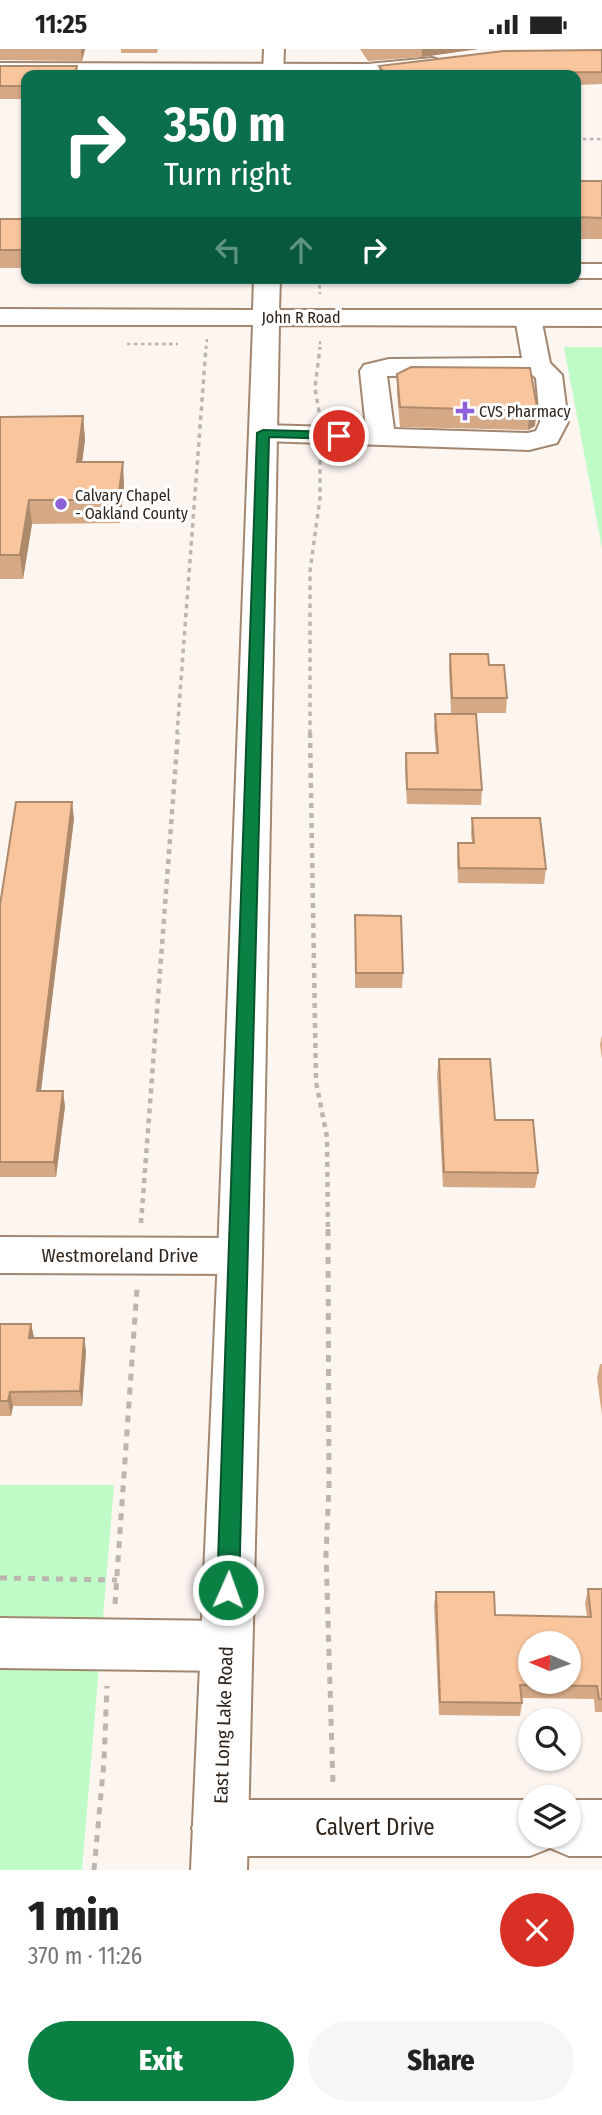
<!DOCTYPE html>
<html lang="en">
<head>
<meta charset="utf-8">
<style>
  body { margin:0; font-family:"Fira Sans Condensed",sans-serif; background:#f6f6f6; color:#222; height:100vh; display:flex; flex-direction:column; font-size:26px; white-space:nowrap }
  * { box-sizing:border-box; margin:0 }
  p { font-size:23px; color:#767676 }
  .icon { flex:none; width:38px; height:38px; fill:none; stroke:currentColor; stroke-width:2; stroke-linecap:round; stroke-linejoin:round }
  .map { position:relative; height:1821px; overflow:hidden }
  .sheet { display:flex; flex-direction:column; background:#fff; flex:1 }
  .sheet>* { flex:none }
  .hud { position:absolute; left:21px; top:21px; width:560px; height:214px; border-radius:14px; box-shadow:0 2px 5px #0004; background:#0b6e4f; color:#fff; overflow:hidden }
  .needle { width:46px; rotate:272deg }
  .controls { position:absolute; left:518px; top:1582px; display:grid; gap:14px }
  .controls a { display:grid; place-items:center; width:63px; height:63px; border-radius:50%; background:#fff; box-shadow:0 2px 5px #0004; font-size:35px }
  .pin { position:absolute; display:grid; place-items:center; width:60px; height:60px; color:#fff; margin:-30px; border:4px solid #fff; border-radius:50%; box-shadow:0 2px 7px #0007 }
  .me { position:absolute; width:77px; margin:-38px; rotate:2deg; stroke-linejoin:round; filter:drop-shadow(0 0 5px #0008) }
  .turn { display:flex; align-items:center; gap:24px; height:147px; padding:0 28px; font-size:32px }
  .turn .icon { width:91px; height:91px; stroke-width:2.5 }
  .turn b { display:block; font-size:49px; line-height:60px }
  .lanes { display:flex; align-items:center; height:66px; padding:0 28px; background:#0003; justify-content:center; gap:35px; direction:ltr }
  .lanes .off { opacity:.35 }
  .round { display:grid; place-items:center; flex:none; width:74px; height:74px; border-radius:37px; background:#f6f6f6 }
  .summary { display:flex; align-items:center; justify-content:space-between; height:119px; padding:0 28px }
  h1 { font-size:42px; font-weight:800; line-height:52px }
  .primary-button { display:flex; gap:14px; margin-top:auto; padding:14px 28px }
  .primary-button a { flex:1; height:80px; border-radius:42px; background:#0b8043; color:#fff; font-size:28px; font-weight:800; line-height:80px; text-align:center }
  .primary-button a+a { background:#f6f6f6; color:#222 }
  .status { display:flex; justify-content:space-between; align-items:center; height:49px; padding:0 35px; background:#fff; direction:ltr }
  .status svg { height:19px; fill:currentColor }
  .map>svg:first-child { display:block }
</style>
</head>
<body>
<div class="status"><b>11:25</b><svg viewBox="0 0 49 12"><path d="M0 12V9h3v3zM5 12V6h3v6zM10 12V3h3v9zM15 12V0h3v12zM26 1h20v11H26zM47 4h2v5h-2z"/></svg></div>
<div class="map">
<svg width="602" height="1821" viewBox="0 0 602 1821">
  <rect width="100%" height="100%" fill="#fcf5f0"/>
  <g fill="#bffbc7">
    <polygon points="564,298 602,298 602,499"/>
    <polygon points="0,1436 114,1436 82,1821 0,1821"/>
  </g>
  <g fill="none" stroke-linecap="round" stroke-linejoin="round">
    <g stroke="#a3866f" stroke-width="4">
      <g id="minor">
        <polygon points="432,9 439,11 442,15 439,19 379,26 0,26 0,14 368,15"/>
        <polygon points="576,215 602,215 602,229 575,229"/>
        <path d="M 528,261 L 537,264 L 541,269 L 550,314 L 562,326 L 568,373 L 557,394 L 529,401 L 263,392 L 253,390 L 249,384 L 253,378 L 263,376 L 366,379 L 360,322 L 364,316 L 389,310 L 522,309 L 515,269 L 519,264 ZM 531,325 L 536,329 L 540,373 L 536,382 L 528,384 L 394,380 L 387,327 Z"/>
        <polygon points="0,1188 240,1189 256,1194 262,1207 256,1220 240,1225 0,1224"/>
        <polygon points="0,1569 226,1572 244,1579 252,1597 244,1615 226,1622 0,1619"/>
        <polygon points="220,1751 530,1751 530,1787 569,1787 569,1751 602,1751 602,1807 569,1807 550,1799 530,1807 220,1807 200,1799 192,1779 200,1759"/>
      </g>
    </g>
    <g stroke="#a3866f" stroke-width="4">
      <g id="major">
        <polygon points="264,0 284,0 283,26 263,26"/>
        <polygon points="254,229 280,229 279,261 602,261 602,277 279,276 262,1207 247,1821 191,1821 218,1207 253,276 0,276 0,260 253,261"/>
      </g>
    </g>
    <g stroke="#bdb5af" stroke-width="2.5" stroke-dasharray="3.5 3.5" stroke-linecap="butt">
      <polyline points="576,90 602,90"/>
      <polyline points="319,229 320,245"/>
      <polyline points="320,292 320,300"/>
      <polyline points="127,295 178,295"/>
      <polyline points="206,300 207,290"/>
    </g>
    <g stroke="#bdb5af" stroke-width="3.5" stroke-dasharray="4.5 4.5" stroke-linecap="butt">
      <polyline points="319,363 315,339 320,298"/>
      <polyline points="177,685 206,298"/>
      <polyline points="310,685 310,522 320,449 320,410"/>
    </g>
    <g stroke="#bdb5af" stroke-width="4.5" stroke-dasharray="5 5" stroke-linecap="butt">
      <polyline points="310,684 316,1033 327,1088 328,1182"/>
      <polyline points="141,1174 178,684"/>
    </g>
    <g stroke="#bdb5af" stroke-width="5" stroke-dasharray="7 7" stroke-linecap="butt">
      <polyline points="328,1180 329,1437 326,1505 333,1736"/>
      <polyline points="0,1529 117,1531"/>
      <polyline points="115,1555 137,1239"/>
      <polyline points="94,1821 104,1712 107,1637"/>
    </g>
    <use href="#minor" fill="#fff" fill-rule="evenodd"/>
    <use href="#major" fill="#fff" fill-rule="evenodd"/>
  </g>
  <g fill="#d5a986">
    <polygon points="0,0 85,0 82,12 0,11"/>
    <polygon points="121,0 158,0 157,4 121,4"/>
    <polygon points="360,0 478,0 422,8 368,12"/>
    <polygon points="602,1 602,35 576,36 576,26 379,26 379,17"/>
    <polygon points="0,17 26,26 26,50 0,50"/>
    <rect x="576" y="132" width="26" height="58"/>
    <polygon points="0,170 26,170 24,219 0,219"/>
    <polygon points="530,319 535,377 528,381 400,378 397,344 397,325"/>
    <polygon points="83,367 85,391 82,413 124,436 120,474 32,475 23,530 0,530 0,368"/>
    <polygon points="450,605 489,616 507,649 506,664 451,664 449,619"/>
    <polygon points="435,665 482,741 481,756 407,755 405,719 406,704 436,704 434,680"/>
    <polygon points="74,769 41,1042 65,1057 56,1128 0,1128 0,856"/>
    <polygon points="472,769 546,820 544,835 458,834 457,809 458,794 472,794 471,784"/>
    <polygon points="355,882 403,924 402,939 355,939"/>
    <polygon points="602,986 602,1010 600,996"/>
    <polygon points="439,1010 495,1071 538,1124 535,1139 443,1138 437,1025"/>
    <polygon points="0,1275 31,1275 34,1289 84,1289 86,1303 82,1357 13,1357 11,1367 0,1367"/>
    <polygon points="600,1315 602,1315 602,1366 597,1329"/>
    <polygon points="588,1540 602,1540 602,1663 595,1663 594,1650 521,1649 522,1654 520,1667 439,1666 434,1556 436,1543 495,1566 587,1568 585,1554"/>
  </g>
  <g fill="#ae8a6d">
    <polygon points="81,0 85,0 82,12"/>
    <polygon points="422,0 478,0 422,8"/>
    <polygon points="26,180 26,208 24,219 22,201"/>
    <polygon points="537,358 535,377 528,381 529,362"/>
    <polygon points="83,367 85,391 79,437 77,413"/>
    <polygon points="123,413 124,436 120,474 118,451"/>
    <polygon points="29,451 32,475 23,530 20,506"/>
    <polygon points="72,753 74,769 39,1057 37,1042"/>
    <polygon points="63,1042 65,1057 56,1128 54,1113"/>
    <polygon points="31,1275 34,1289 29,1289"/>
    <polygon points="84,1289 86,1303 82,1357 80,1342"/>
    <polygon points="10,1343 13,1357 11,1367 8,1352"/>
  </g>
  <g fill="#f8c59c" stroke="#ae8a6d" stroke-width="2" fill-rule="evenodd">
    <polygon points="602,1 602,23 519,24 506,26 386,26 379,17 504,2"/>
    <polygon points="0,17 77,17 75,26 26,26 26,37 0,37"/>
    <polygon points="576,132 602,132 602,169 576,168"/>
    <polygon points="0,170 26,170 26,180 22,201 0,201"/>
    <polygon points="411,318 530,319 537,358 529,362 400,358 397,325"/>
    <polygon points="83,367 77,413 123,413 118,451 29,451 20,506 0,506 0,368"/>
    <polygon points="450,605 488,605 489,616 504,616 507,649 452,649"/>
    <polygon points="435,665 476,665 482,741 407,740 406,704 438,704"/>
    <polygon points="16,753 72,753 37,1042 63,1042 54,1113 0,1113 0,856"/>
    <polygon points="472,769 540,769 546,820 459,819 458,794 474,794"/>
    <polygon points="355,866 401,867 403,924 356,924"/>
    <polygon points="439,1010 490,1010 495,1071 533,1071 538,1124 444,1123"/>
    <polygon points="0,1275 31,1275 29,1289 84,1289 80,1342 10,1343 8,1352 0,1352"/>
    <path d="M 588,1540 L 602,1540 L 602,1650 L 599,1650 L 597,1637 L 520,1636 L 522,1654 L 440,1653 L 436,1543 L 494,1543 L 495,1566 L 591,1568 ZM 530,1594 L 569,1594 L 569,1633 L 530,1633 Z"/>
  </g>
  <polygon fill="#0b8043" stroke="#07532c" stroke-width="2" points="263,381 339,383 345,387 339,390 269,388 239,1541 235,1548 228,1551 221,1548 217,1541 257,384"/>
  <g fill="#8d5fd9" stroke="#fff" stroke-width="2.5">
    <path d="M461.5 351.5h7v7h7v7h-7v7h-7v-7h-7v-7h7z"/>
    <circle cx="61" cy="455" r="7"/>
  </g>
  <g text-anchor="middle" stroke-width="6" stroke-linejoin="round" paint-order="stroke">
    <g font-size="16" fill="#30241b" stroke="#fff">
      <text x="301" y="274">John R Road</text>
    </g>
    <g font-size="16" fill="#30241b" stroke="#fff" text-anchor="start">
      <text x="479" y="368">CVS Pharmacy</text>
      <text x="75" y="452">Calvary Chapel<tspan x="75" dy="18">- Oakland County</tspan></text>
    </g>
    <g font-size="19" fill="#30241b" stroke="#fff">
      <text x="120" y="1213">Westmoreland Drive</text>
      <text transform="translate(223 1676) rotate(-88)" y="7">East Long Lake Road</text>
    </g>
    <g font-size="23" fill="#30241b" stroke="#fff">
      <text x="375" y="1786">Calvert Drive</text>
    </g>
  </g>
</svg>
<div class="controls">
<a><svg class="needle" viewBox="-14 -14 28 28"><path d="M0-13l5 13h-10z" fill="#e53935"/><path d="M0 13l5-13h-10z" fill="#767676"/></svg></a>
<a><svg class="icon" aria-label="search" viewBox="0 0 24 24"><circle cx="10" cy="10" r="6"/><path d="M15 15l6 6"/></svg></a>
<a><svg class="icon" aria-label="layers" viewBox="0 0 24 24"><path d="M12 4l9 5-9 5-9-5zM3 14l9 5 9-5"/></svg></a>
</div>
<div class="pin" style="left:339px;top:387px;background:#d93025"><svg class="icon" aria-label="arrive" viewBox="0 0 24 24"><path d="M6 21V4h12l-3 4 3 4H6"/></svg></div>
<svg class="me" style="left:228px;top:1541px" viewBox="-20 -20 40 40"><circle r="17" fill="#0b8043" stroke="#fff" stroke-width="3"/><path d="M0-11L8 9 0 5-8 9z" fill="#fff"/></svg>
<div class="hud">
<div class="turn"><svg class="icon" aria-label="right" viewBox="0 0 24 24"><path d="M7 20v-9h11M14 6l5 5-5 5"/></svg><div><b>350 m</b>Turn right</div></div>
<div class="lanes"><svg class="icon off" aria-label="left" viewBox="0 0 24 24"><path d="M17 20v-9H6M10 6l-5 5 5 5"/></svg><svg class="icon off" aria-label="ahead" viewBox="0 0 24 24"><path d="M12 20V5M6 11l6-6 6 6"/></svg><svg class="icon" aria-label="right" viewBox="0 0 24 24"><path d="M7 20v-9h11M14 6l5 5-5 5"/></svg></div>
</div>
</div>
<section class="sheet">
<div class="summary"><div><h1>1 min</h1><p>370 m · 11:26</p></div><a class="round" style="background:#d93025;color:#fff"><svg class="icon" aria-label="close" viewBox="0 0 24 24"><path d="M6 6l12 12M18 6L6 18"/></svg></a></div>
<div class="primary-button"><a>Exit</a><a>Share</a></div>
</section>
</body>
</html>
